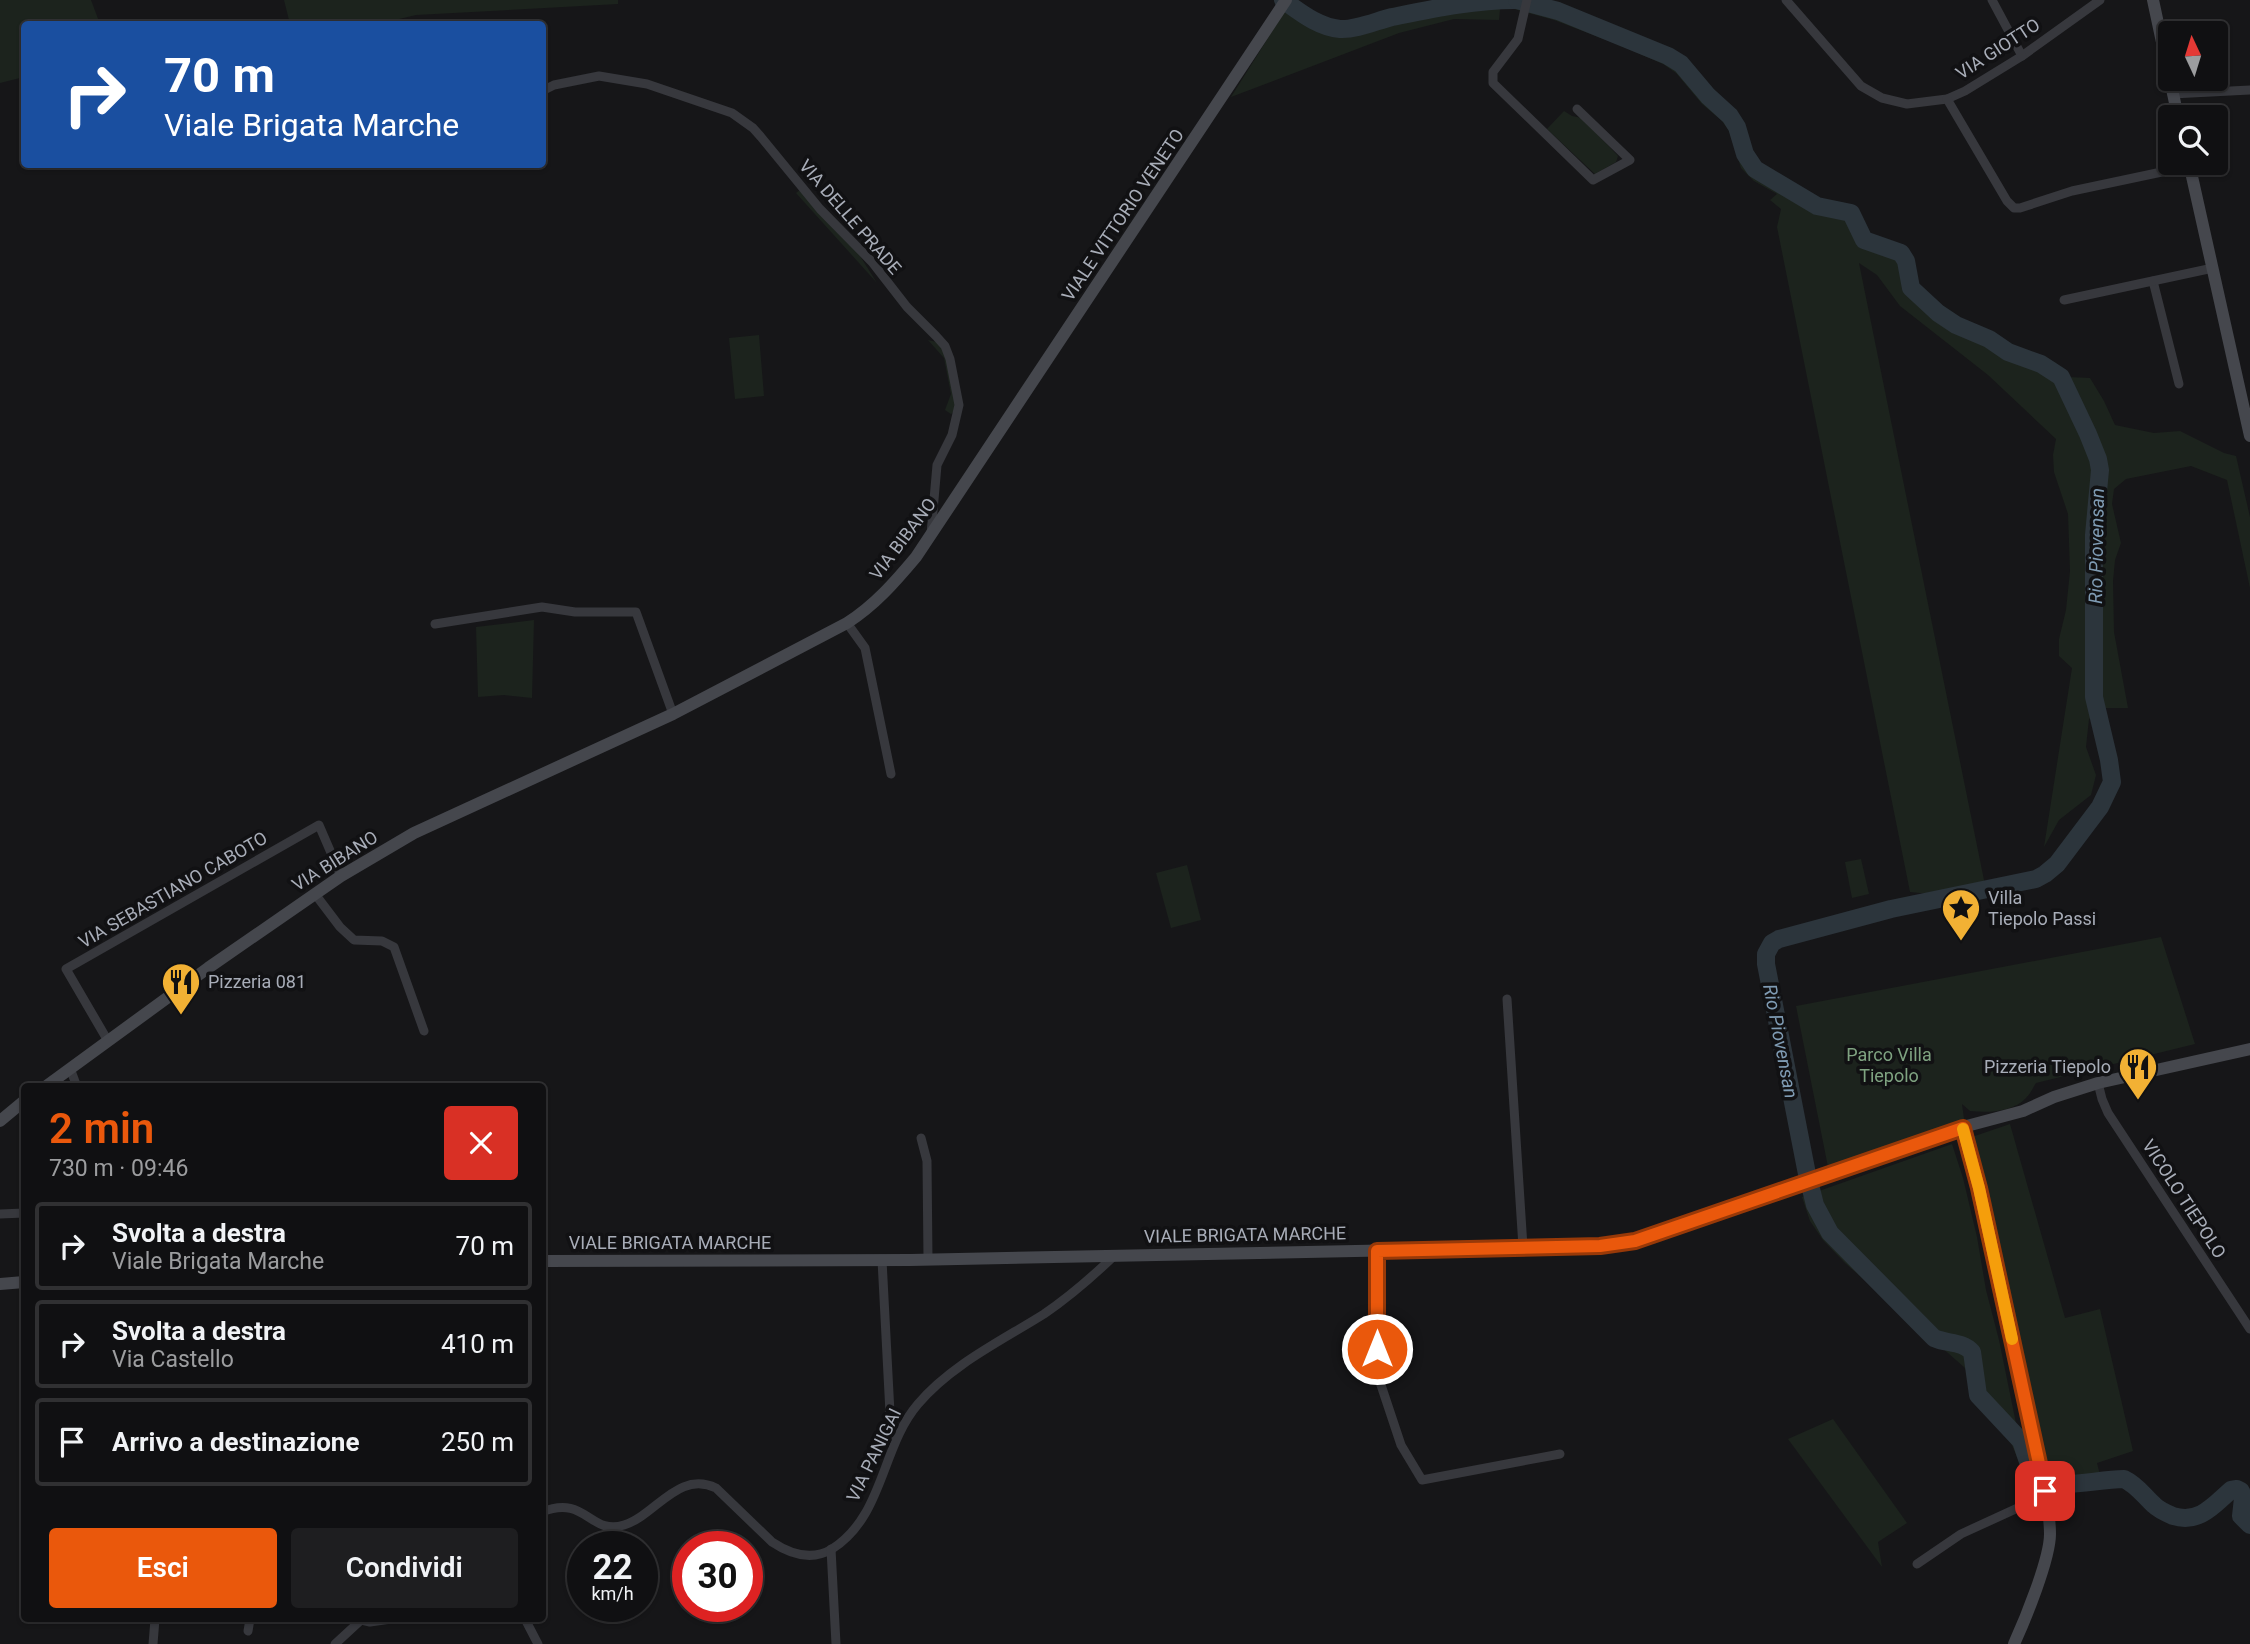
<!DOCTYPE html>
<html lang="it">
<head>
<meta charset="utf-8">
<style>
  body { margin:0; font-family:Roboto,sans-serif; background:#1e1e20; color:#f1f3f6; height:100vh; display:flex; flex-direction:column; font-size:26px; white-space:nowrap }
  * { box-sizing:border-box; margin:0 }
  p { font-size:23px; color:#9c9d9f }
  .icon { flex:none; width:38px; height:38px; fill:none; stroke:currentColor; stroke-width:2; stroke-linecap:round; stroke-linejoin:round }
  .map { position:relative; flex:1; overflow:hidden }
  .panel { position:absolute; left:21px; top:1083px; width:525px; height:539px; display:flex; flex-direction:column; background:#101012; border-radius:7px; box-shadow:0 2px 5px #0004,0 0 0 2px #303032 }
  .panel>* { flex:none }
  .banner { position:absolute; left:21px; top:21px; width:525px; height:147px; border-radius:7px; box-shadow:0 2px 5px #0004,0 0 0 2px #303032; background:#1a4fa0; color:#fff; overflow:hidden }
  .needle { width:46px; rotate:356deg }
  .controls { position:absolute; left:2158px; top:21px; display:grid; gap:14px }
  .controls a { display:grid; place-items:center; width:70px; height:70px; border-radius:7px; background:#101012; box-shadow:0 2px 5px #0004,0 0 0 2px #303032; font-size:35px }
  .speed { position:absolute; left:567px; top:1531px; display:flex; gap:14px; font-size:35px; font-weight:700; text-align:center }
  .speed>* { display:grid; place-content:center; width:91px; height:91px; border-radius:50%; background:#101012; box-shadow:0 2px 5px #0004,0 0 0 2px #303032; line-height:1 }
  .speed small { font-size:18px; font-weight:400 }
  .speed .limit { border:10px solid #d22; background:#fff; color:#111 }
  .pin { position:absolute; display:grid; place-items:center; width:60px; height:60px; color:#fff; margin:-30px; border-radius:14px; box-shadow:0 4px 10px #0006 }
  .me { position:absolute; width:77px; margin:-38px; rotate:0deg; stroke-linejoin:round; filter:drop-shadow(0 0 5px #0008) }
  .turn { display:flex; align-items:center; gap:24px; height:147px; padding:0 28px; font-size:32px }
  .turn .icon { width:91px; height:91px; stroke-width:2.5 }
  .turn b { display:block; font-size:49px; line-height:60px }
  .round { display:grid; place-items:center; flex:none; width:74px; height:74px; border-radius:7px; background:#1e1e20 }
  .headline { display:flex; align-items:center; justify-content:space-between; height:119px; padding:0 28px }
  h1 { font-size:42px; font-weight:600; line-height:52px; color:#ea580c }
  .action { display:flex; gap:14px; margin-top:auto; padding:14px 28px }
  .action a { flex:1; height:80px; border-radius:7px; background:#ea580c; color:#fff; font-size:28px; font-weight:600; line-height:80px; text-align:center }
  .action a+a { background:#1e1e20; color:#f1f3f6 }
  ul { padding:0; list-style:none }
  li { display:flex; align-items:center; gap:21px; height:88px; margin:0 14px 10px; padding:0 14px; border:4px solid #303032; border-radius:7px }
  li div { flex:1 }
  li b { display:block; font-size:26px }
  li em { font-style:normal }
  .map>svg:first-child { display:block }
</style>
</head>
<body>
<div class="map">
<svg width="2250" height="1644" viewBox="0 0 2250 1644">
  <rect width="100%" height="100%" fill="#161618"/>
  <g fill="#1c231d">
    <polygon points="0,0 91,0 100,24 24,24 24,77 0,83"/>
    <polygon points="284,0 618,0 618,4 416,15 378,24 290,24"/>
    <path d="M 1292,0 L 1324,18 L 1343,22 L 1446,0 L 1543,0 L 1625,30 L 1671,50 L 1686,60 L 1713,92 L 1735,111 L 1744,124 L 1752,151 L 1760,165 L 1818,199 L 1845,203 L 1856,208 L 1862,217 L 1867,235 C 1903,254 1911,232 1917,285 L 1942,308 L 1957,318 L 1980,327 L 2022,352 L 2055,362 L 2069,377 L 2090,378 L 2104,401 L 2115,425 L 2154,433 L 2180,431 L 2224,453 L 2236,456 L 2250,517 L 2250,588 L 2227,480 L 2191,466 L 2126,479 L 2114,489 L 2112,504 L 2121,543 L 2115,560 L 2113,581 L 2114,632 L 2128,708 L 2103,708 L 2089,719 L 2086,747 L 2096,775 L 2091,795 L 2059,820 L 2044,847 L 2072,668 L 2059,656 L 2059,639 L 2066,610 L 2070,571 L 2068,514 L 2054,472 L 2053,455 L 2056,439 L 1988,375 L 1900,306 L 1877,275 L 1859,263 L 1985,885 L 1930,894 L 1910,892 L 1777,227 L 1781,209 L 1770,200 L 1777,194 L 1754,181 L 1741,168 L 1729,131 L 1722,121 L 1702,104 L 1676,73 L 1663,64 L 1619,45 L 1554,20 L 1514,9 L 1500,9 L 1499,20 L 1454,19 L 1399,33 L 1231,97 Z"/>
    <polygon points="1564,111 1572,116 1582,118 1618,156 1616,162 1595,174 1547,129"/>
    <polygon points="800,190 848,237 877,283 796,193"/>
    <polygon points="759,335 764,396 735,399 729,338"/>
    <polygon points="928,340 941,343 956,380 957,409 951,414 945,410 951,394 944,358"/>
    <polygon points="534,620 532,698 504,695 478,697 476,627"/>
    <polygon points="1861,859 1869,894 1852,898 1845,862"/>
    <polygon points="1187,865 1201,920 1171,928 1156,873"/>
    <path d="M 2161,937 L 2195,1044 L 2036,1083 C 2033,1088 2030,1094 2026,1098 C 2013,1112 1988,1113 1970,1111 L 1962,1104 L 1964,1119 L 1828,1167 L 1796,1006 Z"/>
    <polygon points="2010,1124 2065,1318 2100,1309 2133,1451 2097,1463 2103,1487 2045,1495 1966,1139"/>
    <polygon points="1952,1144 1963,1178 1977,1237 1986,1290 1999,1340 2029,1487 2012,1445 1964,1367 1845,1263 1823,1240 1810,1221 1802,1197"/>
    <polygon points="1833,1419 1907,1523 1878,1542 1882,1567 1788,1439"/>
  </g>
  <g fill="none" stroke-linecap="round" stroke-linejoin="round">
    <g stroke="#2c353c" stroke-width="18">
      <path d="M 1283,0 C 1300,12 1318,27 1340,29 C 1356,30 1376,21 1392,17 C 1432,9 1474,0 1515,0"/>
      <polyline points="1517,0 1558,11 1668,56 1681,64 1708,96 1730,116 1737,127 1745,154 1755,169 1817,206 1851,213 1864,240 1901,253 1906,261 1911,288 1938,313 1956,325 1989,339 2008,352 2041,364 2061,377 2088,434 2098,459 2100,470 2094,535 2094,697 2109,760 2112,782 2100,807 2057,864 2045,874 2036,879 1891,909 1779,939 1772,943 1766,954 1766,964 1807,1174"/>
      <path d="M 1810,1185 L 1815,1205 L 1830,1233 L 1934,1338 C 1947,1344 1962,1341 1972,1352 L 1978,1395 L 2021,1441 L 2035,1482 C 2066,1488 2094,1480 2124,1479 C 2137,1485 2144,1496 2154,1505 C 2159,1510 2166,1513 2173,1516 C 2199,1524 2213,1506 2231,1490 L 2237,1489 L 2241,1491 L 2243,1498 L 2241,1516 L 2250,1525"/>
    </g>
    <g stroke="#37383d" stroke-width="9">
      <polyline points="1527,0 1518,39 1493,72 1493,83 1593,180 1630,160 1577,109"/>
      <polyline points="1786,0 1861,86 1882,98 1907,104 1947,99 1965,91 2022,56 2100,0"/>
      <polyline points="1992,0 2022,56"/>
      <polyline points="542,91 554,85 599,76 647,84 732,113 753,128 761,137 820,209 872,262 907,307 936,336 945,346 950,359 959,405 952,435 937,465 931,534"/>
      <polyline points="2172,94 2250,90"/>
      <polyline points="1947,99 2007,201 2014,208 2020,208 2072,191 2190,166"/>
      <polyline points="2153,281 2179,384"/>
      <polyline points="2064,300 2213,268"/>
      <polyline points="847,623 865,648 891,774"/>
      <polyline points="435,624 542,607 575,612 636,612 673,714"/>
      <polyline points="315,894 340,927 354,940 382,941 394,947 424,1031"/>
      <polyline points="1507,999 1523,1247"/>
      <polyline points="108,1041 66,969 319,825 341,876"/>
      <polyline points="70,1068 77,1087"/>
      <polyline points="2098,1083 2102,1099 2108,1113 2250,1329"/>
      <polyline points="921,1138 927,1161 928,1259"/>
      <polyline points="0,1214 24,1213"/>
      <polyline points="1377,1251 1377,1373 1401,1445 1422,1480 1560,1454"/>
      <polyline points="882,1260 891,1432 893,1436"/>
      <path d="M 542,1512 C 586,1494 590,1536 624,1525 C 656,1515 678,1470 716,1488 L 772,1542 C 790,1554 812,1561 832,1549 C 884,1516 881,1447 918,1404 C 951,1365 1001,1341 1044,1314 C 1069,1297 1092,1277 1114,1256"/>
      <polyline points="831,1549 836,1644"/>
      <polyline points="1917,1564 1961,1534 2046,1495"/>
      <polyline points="357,1619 370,1622 391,1619"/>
      <polyline points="525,1619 538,1644"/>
      <polyline points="248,1631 250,1619"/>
      <polyline points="153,1644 155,1619"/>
      <polyline points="335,1644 360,1621"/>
    </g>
    <g stroke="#45474d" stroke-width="12">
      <polyline points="2153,0 2178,117"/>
      <polyline points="2189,163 2250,436"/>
      <path d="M 45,1087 L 208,968 L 341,876 L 414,833 L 673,714 L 847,623 C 875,605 895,582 916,557 L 1286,0"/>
      <polyline points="0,1121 24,1101"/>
      <path d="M 1963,1127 L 1979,1188 L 2046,1495 C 2048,1508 2050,1521 2050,1534 C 2050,1559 2025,1620 2014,1644"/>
      <polyline points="542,1261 910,1260 1600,1246 1635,1241 1659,1234 1963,1127 2023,1111 2054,1097 2098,1083 2250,1049"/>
      <polyline points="0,1284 24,1282"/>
    </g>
  </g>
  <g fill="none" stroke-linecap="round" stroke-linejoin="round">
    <g stroke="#983908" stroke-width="18">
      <polyline id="route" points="1377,1349 1377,1251 1600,1246 1635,1241 1963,1128 1979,1188 2045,1491"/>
    </g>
    <use href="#route" stroke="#ea580c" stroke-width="12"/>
    <polyline stroke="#f59e0b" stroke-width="12" points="1963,1129 1979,1188 2012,1339"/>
  </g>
  <defs>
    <g id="sight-pin" transform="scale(2.0125)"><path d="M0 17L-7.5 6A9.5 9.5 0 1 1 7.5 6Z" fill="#f2b134" stroke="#111113"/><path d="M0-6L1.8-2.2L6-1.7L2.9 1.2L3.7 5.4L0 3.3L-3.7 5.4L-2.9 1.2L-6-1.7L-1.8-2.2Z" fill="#111"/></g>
    <g id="restaurant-pin" transform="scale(2.0125)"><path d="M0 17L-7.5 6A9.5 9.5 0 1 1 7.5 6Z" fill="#f2b134" stroke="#111113"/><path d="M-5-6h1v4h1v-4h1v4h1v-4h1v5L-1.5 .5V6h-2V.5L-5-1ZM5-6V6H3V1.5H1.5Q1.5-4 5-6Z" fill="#111"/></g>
  </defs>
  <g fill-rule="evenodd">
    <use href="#sight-pin" x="1961" y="908"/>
    <use href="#restaurant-pin" x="181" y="982"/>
    <use href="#restaurant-pin" x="2138" y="1067"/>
  </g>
  <g text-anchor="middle" stroke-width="7" stroke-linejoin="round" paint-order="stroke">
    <g font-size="18" fill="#a8adb8" stroke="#111113">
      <text transform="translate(1998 49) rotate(-33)" y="6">VIA GIOTTO</text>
      <text transform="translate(1123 215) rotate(-56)" y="6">VIALE VITTORIO VENETO</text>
      <text transform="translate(850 217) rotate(49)" y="6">VIA DELLE PRADE</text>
      <text transform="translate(903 539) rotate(-53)" y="6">VIA BIBANO</text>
      <text transform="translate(335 861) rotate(-32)" y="6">VIA BIBANO</text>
      <text transform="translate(173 890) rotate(-30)" y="6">VIA SEBASTIANO CABOTO</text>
      <text transform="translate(2184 1199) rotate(57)" y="6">VICOLO TIEPOLO</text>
      <text transform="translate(1245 1235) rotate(-1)" y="6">VIALE BRIGATA MARCHE</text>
      <text x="670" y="1249">VIALE BRIGATA MARCHE</text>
      <text transform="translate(874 1455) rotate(-64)" y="6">VIA PANIGAI</text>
    </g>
    <g font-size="18" fill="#a8adb8" stroke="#111113" text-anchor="start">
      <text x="1988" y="904">Villa<tspan x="1988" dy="21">Tiepolo Passi</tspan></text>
      <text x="208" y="988">Pizzeria 081</text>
      <text x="2111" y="1073" text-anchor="end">Pizzeria Tiepolo</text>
    </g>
    <g font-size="18" fill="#7fa381" stroke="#111113">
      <text x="1889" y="1061">Parco Villa<tspan x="1889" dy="21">Tiepolo</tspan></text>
    </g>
    <g font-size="19" font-style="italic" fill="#7f9bb3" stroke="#111113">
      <text transform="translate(2096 546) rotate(-89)" y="7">Rio Piovensan</text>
      <text transform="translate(1781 1041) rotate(79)" y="7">Rio Piovensan</text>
    </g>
  </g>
</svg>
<div class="controls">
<a><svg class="needle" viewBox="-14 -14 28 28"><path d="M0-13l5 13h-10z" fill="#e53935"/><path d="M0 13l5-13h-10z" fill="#9c9d9f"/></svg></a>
<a><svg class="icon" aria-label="search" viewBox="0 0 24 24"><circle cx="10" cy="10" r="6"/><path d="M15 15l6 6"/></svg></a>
</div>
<div class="speed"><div>22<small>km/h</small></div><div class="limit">30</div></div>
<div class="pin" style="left:2045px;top:1491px;background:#d93025"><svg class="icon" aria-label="arrive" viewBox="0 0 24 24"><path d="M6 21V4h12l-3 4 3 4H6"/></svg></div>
<svg class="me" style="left:1377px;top:1349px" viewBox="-20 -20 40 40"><circle r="17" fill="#ea580c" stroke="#fff" stroke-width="3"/><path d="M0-11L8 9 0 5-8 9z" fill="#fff"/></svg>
<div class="banner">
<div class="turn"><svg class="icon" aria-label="right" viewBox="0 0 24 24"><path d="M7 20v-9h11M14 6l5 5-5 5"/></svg><div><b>70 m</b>Viale Brigata Marche</div></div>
</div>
<section class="panel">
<div class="headline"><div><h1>2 min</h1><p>730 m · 09:46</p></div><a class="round" style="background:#d93025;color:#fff"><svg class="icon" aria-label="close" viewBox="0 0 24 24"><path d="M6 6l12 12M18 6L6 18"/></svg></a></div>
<ul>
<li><svg class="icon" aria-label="right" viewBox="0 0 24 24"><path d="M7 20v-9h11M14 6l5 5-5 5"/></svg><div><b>Svolta a destra</b><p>Viale Brigata Marche</p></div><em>70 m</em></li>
<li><svg class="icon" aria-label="right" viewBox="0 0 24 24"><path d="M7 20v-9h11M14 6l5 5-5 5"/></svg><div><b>Svolta a destra</b><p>Via Castello</p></div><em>410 m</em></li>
<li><svg class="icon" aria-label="arrive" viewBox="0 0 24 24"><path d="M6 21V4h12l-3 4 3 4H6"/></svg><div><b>Arrivo a destinazione</b></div><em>250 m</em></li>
</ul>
<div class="action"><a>Esci</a><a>Condividi</a></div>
</section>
</div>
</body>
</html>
